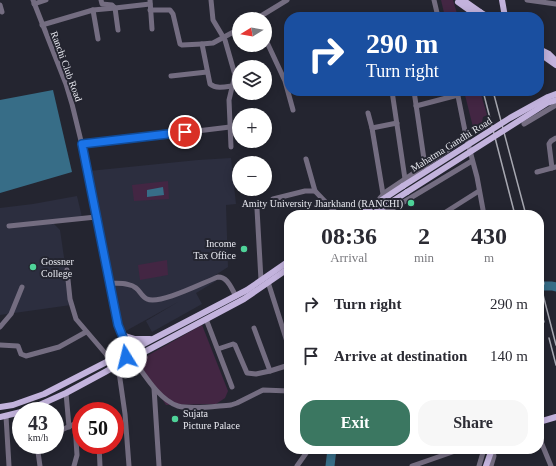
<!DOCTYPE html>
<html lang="en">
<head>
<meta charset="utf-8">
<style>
  body { margin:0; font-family:Georgia,serif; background:#f7f7f7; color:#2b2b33; height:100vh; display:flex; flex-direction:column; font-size:15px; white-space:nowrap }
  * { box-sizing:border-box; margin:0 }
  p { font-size:13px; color:#7c7c81 }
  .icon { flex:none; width:22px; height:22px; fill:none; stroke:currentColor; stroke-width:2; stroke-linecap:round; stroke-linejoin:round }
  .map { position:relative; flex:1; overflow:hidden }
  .side { position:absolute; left:284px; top:210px; width:260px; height:244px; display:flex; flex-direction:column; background:#fff; border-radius:16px; box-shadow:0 2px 10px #0003 }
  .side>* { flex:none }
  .banner { position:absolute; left:284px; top:12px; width:260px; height:84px; border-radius:16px; box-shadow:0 2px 10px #0003; background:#1a4fa0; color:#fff; overflow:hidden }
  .needle { width:26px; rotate:259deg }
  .fabs { position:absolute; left:232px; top:12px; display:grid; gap:8px }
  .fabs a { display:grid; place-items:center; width:40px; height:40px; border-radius:50%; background:#fff; box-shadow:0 2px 10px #0003; font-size:20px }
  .speed { position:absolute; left:12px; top:402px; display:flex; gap:8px; font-size:20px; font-weight:700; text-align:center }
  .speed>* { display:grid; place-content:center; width:52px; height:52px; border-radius:50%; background:#fff; box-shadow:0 2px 10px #0003; line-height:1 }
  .speed small { font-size:10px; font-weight:400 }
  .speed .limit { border:6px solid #d22; background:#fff; color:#111 }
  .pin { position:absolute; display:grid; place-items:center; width:34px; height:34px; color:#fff; margin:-17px; border:2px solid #fff; border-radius:50%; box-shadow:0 1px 4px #0007 }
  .me { position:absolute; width:44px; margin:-22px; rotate:351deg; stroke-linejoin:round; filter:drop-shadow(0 0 3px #0008) }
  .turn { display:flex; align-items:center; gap:14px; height:84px; padding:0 16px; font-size:18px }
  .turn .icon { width:52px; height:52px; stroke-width:2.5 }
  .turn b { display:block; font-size:28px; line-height:34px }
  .eta { display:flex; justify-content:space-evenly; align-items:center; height:68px; text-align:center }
  .eta b { font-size:24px; font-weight:600; line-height:28px }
  .primary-button { display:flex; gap:8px; margin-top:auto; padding:8px 16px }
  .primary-button a { flex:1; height:46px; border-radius:16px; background:#3b7761; color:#fff; font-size:16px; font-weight:600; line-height:46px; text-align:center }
  .primary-button a+a { background:#f7f7f7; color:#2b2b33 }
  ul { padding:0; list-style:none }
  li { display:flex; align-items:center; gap:12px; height:52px; padding:0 16px }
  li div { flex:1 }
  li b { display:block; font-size:15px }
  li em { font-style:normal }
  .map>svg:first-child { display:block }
</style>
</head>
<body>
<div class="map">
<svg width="556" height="466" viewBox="0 0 556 466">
  <rect width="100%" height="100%" fill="#242530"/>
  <g fill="#2c2e3f">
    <polygon points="231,158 236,204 226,205 228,267 214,276 216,281 196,293 202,304 152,332 146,321 178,302 124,332 89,171 198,160"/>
    <polygon points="77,196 82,217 53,223 60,230 71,305 0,315 0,208 33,204"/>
  </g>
  <g fill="#432643">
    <polygon points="441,0 453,0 458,17 445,17"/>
    <polygon points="464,91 480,91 487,115 483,117 481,128 474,131"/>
    <polygon points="168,181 169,199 134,201 132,185"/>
    <polygon points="167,260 168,275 140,280 138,265"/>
    <polygon points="202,325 228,391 225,398 216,404 166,405 138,361"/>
  </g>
  <g fill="#376d87">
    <polygon points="53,90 72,172 0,193 0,100"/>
    <polygon points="163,187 164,195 147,197 147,190"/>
  </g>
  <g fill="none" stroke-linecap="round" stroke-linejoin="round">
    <g stroke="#376d87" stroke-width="9">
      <polyline points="539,286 552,286 556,287"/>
      <polyline points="330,466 332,449"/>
    </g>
    <g stroke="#746d81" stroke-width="5">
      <polyline points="33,0 66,84 72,104 82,145 118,325 128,350"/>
      <polyline points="101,0 102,4 112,5 115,8 150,4"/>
      <polyline points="150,0 152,29"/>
      <polyline points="211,0 213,20 225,40 235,75 229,100 231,147"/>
      <polyline points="434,0 438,17"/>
      <polyline points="527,0 556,4"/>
      <polyline points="34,4 46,0"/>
      <polyline points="0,5 2,12"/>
      <polyline points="93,10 98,39"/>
      <polyline points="150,10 170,10 173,14 180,44 182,45 202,44"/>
      <polyline points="256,19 287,0"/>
      <polyline points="42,25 93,10 115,8 118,30"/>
      <polyline points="265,38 285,81 293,110"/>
      <polyline points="171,76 207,72"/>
      <path d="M 232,86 C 225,87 216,89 210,84 L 202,44 L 213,43 L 239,29"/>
      <polyline points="392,91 405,179"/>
      <polyline points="414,91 425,166"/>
      <polyline points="457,91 466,136 477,177 484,215"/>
      <polyline points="416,106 458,95"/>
      <polyline points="368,113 372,128 383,194"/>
      <polyline points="524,124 556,105"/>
      <polyline points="372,128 397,123"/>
      <polyline points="82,145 230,127"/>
      <polyline points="306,159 315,191"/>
      <polyline points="552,168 549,144 551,141 556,138"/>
      <polyline points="537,172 556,167"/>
      <polyline points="273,199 305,191 315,191 338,215"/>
      <polyline points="378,203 380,198 387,191 463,140 466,136"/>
      <polyline points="257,209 261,280"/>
      <polyline points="380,209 387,211 397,206 472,161"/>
      <polyline points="441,215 479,191"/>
      <polyline points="9,226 96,217"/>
      <polyline points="67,270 70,299 76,319 111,360"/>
      <polyline points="268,282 289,348"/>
      <path d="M 109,283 C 118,284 129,282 136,288 C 140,291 142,297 147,299 C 160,305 204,282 218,277 C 228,277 231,288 236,296"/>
      <polyline points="206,319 232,387"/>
      <polyline points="0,327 11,314 22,287"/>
      <polyline points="0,345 18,346 21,354 26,356 59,347 86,332"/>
      <polyline points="218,349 233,344 235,345 247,373 256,374 270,371 254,328"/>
      <path d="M 133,359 C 144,374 159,400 178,406 C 192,410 216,406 231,405 L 237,403 L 263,390 L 289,391"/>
      <polyline points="118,365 125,414 129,466"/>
      <polyline points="270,371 289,365"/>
      <polyline points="154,388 159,466"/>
      <polyline points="66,393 69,427"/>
      <polyline points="6,416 9,466"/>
      <polyline points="55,433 81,421"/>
      <polyline points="539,437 551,466"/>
      <polyline points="37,445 40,466"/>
      <polyline points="99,445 100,466"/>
      <polyline points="490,450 493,452 494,456 491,466"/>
      <polyline points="74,466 77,455 75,424"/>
      <polyline points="297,466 309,449"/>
      <polyline points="412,466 461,449"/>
      <polyline points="479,466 484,449"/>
    </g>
    <g stroke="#c3b3dd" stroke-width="6">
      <polyline points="502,0 505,17"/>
      <polyline points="480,12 488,17"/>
      <polyline points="539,49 549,54 556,61"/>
      <polyline points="539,53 556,65"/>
      <polyline points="359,215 403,186"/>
      <polyline points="371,215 407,192"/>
      <polyline points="122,335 135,339 150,339"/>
      <polyline points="132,350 247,290 289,261"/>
      <polyline points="135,357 244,299 289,268"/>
      <polyline points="0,407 13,405 44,394 126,352"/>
      <polyline points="26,411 66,393 105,372 128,359"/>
      <polyline points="0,417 21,412"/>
      <polyline points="539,422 556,417"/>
    </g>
    <g stroke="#a7a8b1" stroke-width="1.5">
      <polyline points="465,0 470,17"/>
      <polyline points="483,91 515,215"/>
      <polyline points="493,91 526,215"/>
      <polyline points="539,264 544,284"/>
      <polyline points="539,279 556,345"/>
      <polyline points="539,305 544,322"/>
      <polyline points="549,338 556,365"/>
    </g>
    <g stroke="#c3b3dd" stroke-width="6">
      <polyline points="463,0 480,12"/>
      <polyline points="458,2 479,17"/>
      <polyline points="403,186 510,118 548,97 556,94"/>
      <polyline points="407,192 547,103 556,100"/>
      <polyline points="486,466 492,449"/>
    </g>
  </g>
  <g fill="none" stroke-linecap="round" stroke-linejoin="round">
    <g stroke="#114b97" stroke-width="10">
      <polyline id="route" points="126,357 126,354 128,350 118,325 82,144 185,132"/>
    </g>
    <use href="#route" stroke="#1a73e8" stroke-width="7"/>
  </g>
  <g fill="#4fd399" stroke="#242530" stroke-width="1.5">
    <circle cx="411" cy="203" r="4"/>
    <circle cx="244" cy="249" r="4"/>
    <circle cx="33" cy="267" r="4"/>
    <circle cx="175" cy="419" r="4"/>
  </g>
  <g text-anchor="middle" stroke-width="4" stroke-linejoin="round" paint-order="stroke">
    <g font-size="10" fill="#e8e9f0" stroke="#242530">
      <text transform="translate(67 66) rotate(70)" y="4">Ranchi Club Road</text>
      <text transform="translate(451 144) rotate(-32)" y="4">Mahatma Gandhi Road</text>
    </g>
    <g font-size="10" fill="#e8e9f0" stroke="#242530" text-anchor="end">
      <text x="403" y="207">Amity University Jharkhand (RANCHI)</text>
      <text x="236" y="247">Income<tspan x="236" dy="12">Tax Office</tspan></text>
      <text x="41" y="265" text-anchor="start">Gossner<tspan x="41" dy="12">College</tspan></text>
      <text x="183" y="417" text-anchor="start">Sujata<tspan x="183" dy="12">Picture Palace</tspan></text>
    </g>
  </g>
</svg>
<div class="fabs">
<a><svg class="needle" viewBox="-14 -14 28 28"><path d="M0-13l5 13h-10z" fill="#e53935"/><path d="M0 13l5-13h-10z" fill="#7c7c81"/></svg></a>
<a><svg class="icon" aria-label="layers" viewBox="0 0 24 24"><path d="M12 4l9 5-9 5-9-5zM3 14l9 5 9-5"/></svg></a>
<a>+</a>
<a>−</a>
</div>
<div class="speed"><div>43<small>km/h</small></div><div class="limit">50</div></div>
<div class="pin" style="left:185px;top:132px;background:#d93025"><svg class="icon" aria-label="arrive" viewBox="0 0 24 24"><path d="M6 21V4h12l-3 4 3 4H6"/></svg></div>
<svg class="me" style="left:126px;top:357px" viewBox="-20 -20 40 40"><circle r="19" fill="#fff"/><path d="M0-13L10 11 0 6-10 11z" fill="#1a73e8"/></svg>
<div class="banner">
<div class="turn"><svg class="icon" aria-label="right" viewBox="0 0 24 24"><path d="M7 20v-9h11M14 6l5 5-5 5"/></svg><div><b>290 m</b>Turn right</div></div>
</div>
<section class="side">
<div class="eta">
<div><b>08:36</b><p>Arrival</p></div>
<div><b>2</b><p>min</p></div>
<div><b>430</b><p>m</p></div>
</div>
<ul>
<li><svg class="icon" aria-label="right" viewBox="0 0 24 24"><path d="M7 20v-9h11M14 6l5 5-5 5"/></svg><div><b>Turn right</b></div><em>290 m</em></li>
<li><svg class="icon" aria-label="arrive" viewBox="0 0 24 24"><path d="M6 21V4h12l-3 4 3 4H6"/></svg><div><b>Arrive at destination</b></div><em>140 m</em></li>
</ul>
<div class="primary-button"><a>Exit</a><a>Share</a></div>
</section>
</div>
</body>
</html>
